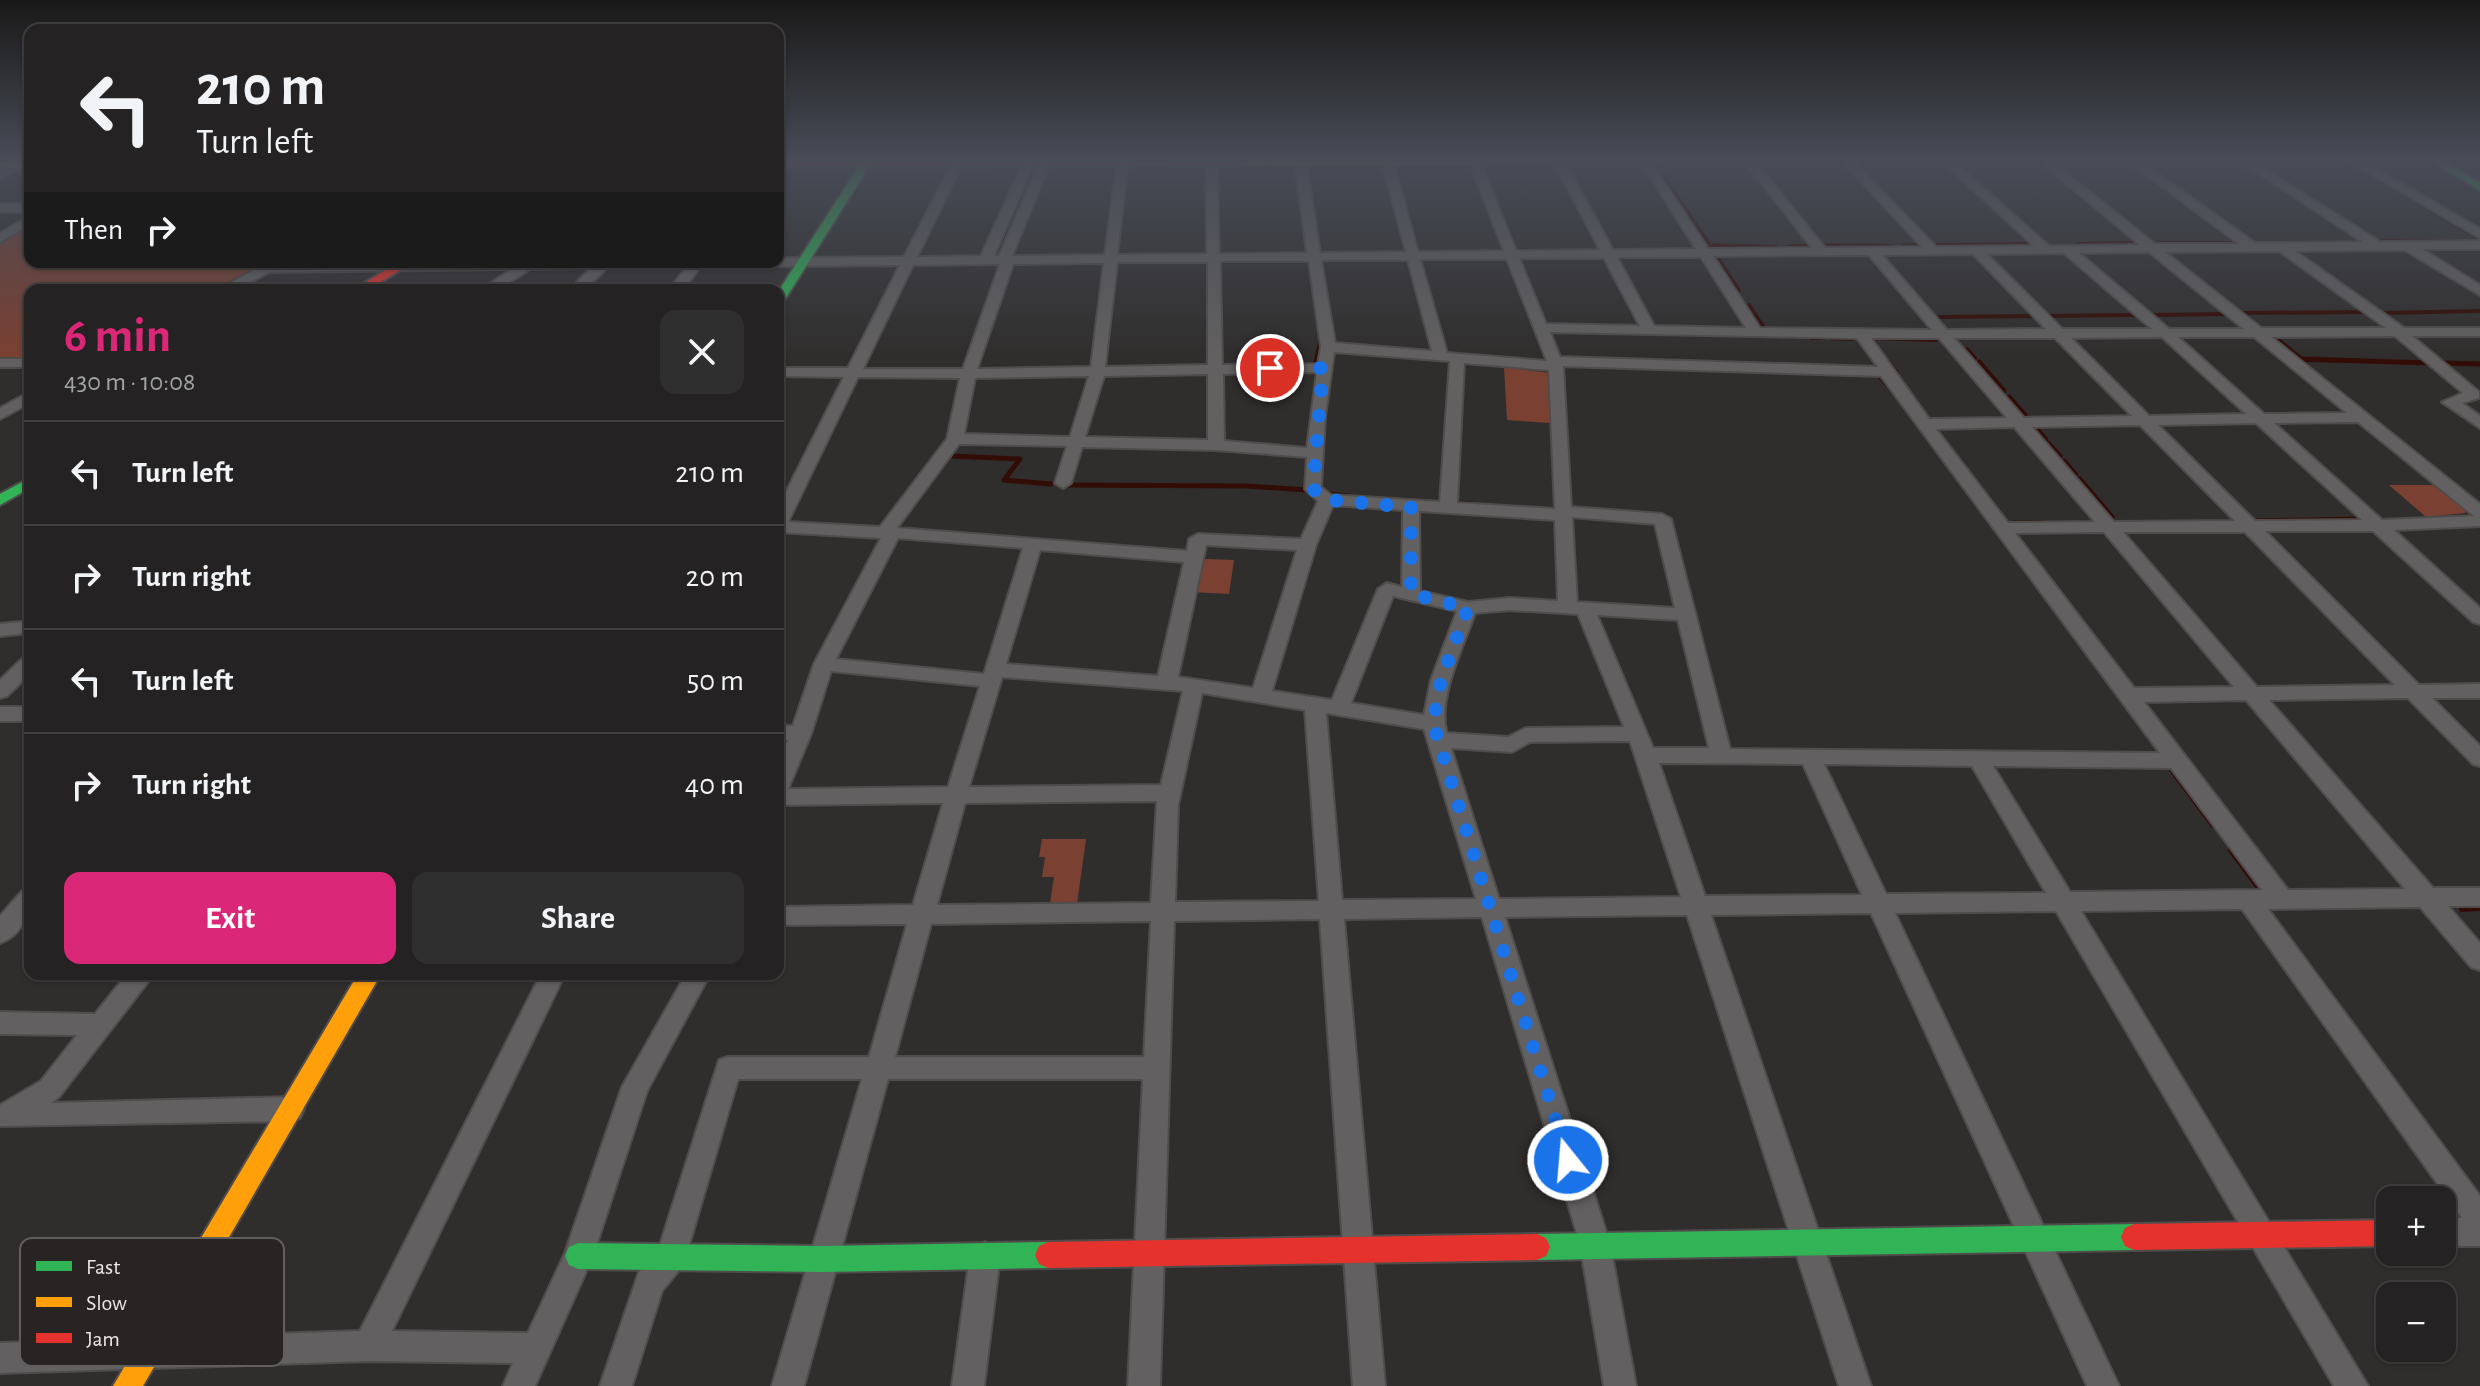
<!DOCTYPE html>
<html lang="en">
<head>
<meta charset="utf-8">
<style>
  body { margin:0; font-family:"Alegreya Sans",sans-serif; background:#302f2f; color:#f1f3f6; height:100vh; display:flex; flex-direction:column; font-size:30px; white-space:nowrap }
  * { box-sizing:border-box; margin:0 }
  p { font-size:26px; color:#a3a4a5 }
  .icon { flex:none; width:44px; height:44px; fill:none; stroke:currentColor; stroke-width:2; stroke-linecap:round; stroke-linejoin:round }
  .map { position:relative; flex:1; overflow:hidden }
  .sheet { position:absolute; left:24px; top:284px; width:760px; height:696px; display:flex; flex-direction:column; background:#242222; border-radius:16px; box-shadow:0 2px 6px #0004,0 0 0 2px #413f40 }
  .sheet>* { flex:none }
  .hud { position:absolute; left:24px; top:24px; width:760px; height:244px; border-radius:16px; box-shadow:0 2px 6px #0004,0 0 0 2px #413f40; background:#242222; color:#f1f3f6; overflow:hidden }
  .controls { position:absolute; left:2376px; top:1186px; display:grid; gap:16px }
  .controls a { display:grid; place-items:center; width:80px; height:80px; border-radius:16px; background:#242222; box-shadow:0 2px 6px #0004,0 0 0 2px #413f40; font-size:40px }
  .pin { position:absolute; display:grid; place-items:center; width:68px; height:68px; color:#fff; margin:-34px; border:4px solid #fff; border-radius:50%; box-shadow:0 2px 8px #0007 }
  .me { position:absolute; width:88px; margin:-44px; rotate:343deg; stroke-linejoin:round; filter:drop-shadow(0 0 6px #0008) }
  .turn { display:flex; align-items:center; gap:28px; height:168px; padding:0 40px; font-size:36px }
  .turn .icon { width:104px; height:104px; stroke-width:2.5 }
  .turn b { display:block; font-size:56px; line-height:68px }
  .then { display:flex; align-items:center; height:76px; padding:0 40px; background:#0003; gap:16px; font-size:30px }
  .round { display:grid; place-items:center; flex:none; width:84px; height:84px; border-radius:16px; background:#302f2f }
  .summary { display:flex; align-items:center; justify-content:space-between; height:136px; padding:0 40px }
  h1 { font-size:48px; font-weight:600; line-height:60px; color:#db2777 }
  .primary-button { display:flex; gap:16px; margin-top:auto; padding:16px 40px }
  .primary-button a { flex:1; height:92px; border-radius:16px; background:#db2777; color:#fff; font-size:32px; font-weight:600; line-height:92px; text-align:center }
  .primary-button a+a { background:#302f2f; color:#f1f3f6 }
  ul { padding:0; list-style:none }
  li { display:flex; align-items:center; gap:24px; height:104px; padding:0 40px; border-top:2px solid #413f40 }
  li div { flex:1 }
  li b { display:block; font-size:30px }
  li em { font-style:normal }
  .map>svg:first-child { display:block }
</style>
</head>
<body>
<div class="map">
<svg width="2480" height="1386" viewBox="0 0 2480 1386">
  <rect width="100%" height="100%" fill="#302e2d"/>
  <g fill="#7a4032">
    <polygon points="30,225 30,262 266,262 213,290 30,290 30,359 0,359 0,243"/>
    <polygon points="1504,367 1549,373 1550,423 1507,420"/>
    <polygon points="2389,485 2437,485 2466,510 2465,513 2426,517"/>
    <polygon points="1204,559 1234,560 1229,594 1190,592 1197,562"/>
    <polygon points="1042,839 1086,839 1077,904 1050,904 1054,877 1042,877 1045,857 1039,857"/>
  </g>
  <g fill="none" stroke-linecap="round" stroke-linejoin="round">
    <g stroke="#320c06" stroke-width="4">
      <polyline points="1129,161 1173,161"/>
      <polyline points="2349,161 2480,239"/>
      <polyline points="1485,164 1496,164"/>
      <polyline points="1656,165 1710,245 1776,247"/>
      <polyline points="2378,241 2479,241"/>
      <polyline points="2158,243 2237,243"/>
      <polyline points="2256,243 2362,242"/>
      <polyline points="2077,244 2139,243"/>
      <polyline points="1823,245 1891,246"/>
      <polyline points="1935,245 2028,244"/>
      <polyline points="1903,246 1917,245"/>
      <polyline points="1787,247 1811,245"/>
      <polyline points="996,254 1032,169"/>
      <polyline points="1717,257 1739,290"/>
      <polyline points="1749,305 1764,328"/>
      <polyline points="2241,313 2365,312"/>
      <polyline points="2380,313 2480,311"/>
      <polyline points="2153,315 2226,314"/>
      <polyline points="2047,316 2136,315"/>
      <polyline points="1937,317 2033,316"/>
      <polyline points="1791,337 1798,337"/>
      <polyline points="2275,337 2303,360 2365,361"/>
      <polyline points="1812,338 1823,338"/>
      <polyline points="1831,338 1852,339"/>
      <polyline points="1969,338 1996,338"/>
      <polyline points="1876,345 1873,338 1936,340"/>
      <polyline points="1967,349 1975,358"/>
      <polyline points="1316,361 1320,342"/>
    </g>
    <g stroke="#320c06" stroke-width="5">
      <polyline points="2302,359 2429,363"/>
      <polyline points="1887,361 1896,372"/>
      <polyline points="1979,362 2004,391"/>
      <polyline points="1316,363 1317,359"/>
      <polyline points="2445,363 2480,364"/>
      <polyline points="1872,374 1879,375 1896,395"/>
      <polyline points="2009,397 2025,415"/>
      <polyline points="2037,429 2046,440"/>
      <polyline points="2049,444 2060,456"/>
      <polyline points="952,456 1020,459 1004,480 1051,484"/>
      <polyline points="2064,461 2076,475"/>
      <polyline points="2080,479 2112,517"/>
      <polyline points="1067,485 1247,486 1307,490"/>
      <polyline points="1329,494 1348,496"/>
      <polyline points="1457,503 1472,504"/>
      <polyline points="2256,521 2355,519"/>
      <polyline points="2014,523 2042,523"/>
    </g>
    <g stroke="#320c06" stroke-width="6">
      <polyline points="2170,767 2213,825"/>
      <polyline points="2231,850 2259,888"/>
      <polyline points="2462,909 2480,908"/>
    </g>
    <g stroke="#4f4c4c" stroke-width="4">
      <g id="street">
        <path d="M 953,161 L 964,161 L 917,257 L 981,256 L 1024,161 L 1035,161 L 994,256 L 999,256 L 1040,161 L 1051,161 L 1012,256 L 1105,255 L 1117,161 L 1128,161 L 1117,255 L 1207,254 L 1206,161 L 1217,161 L 1219,254 L 1307,253 L 1295,161 L 1306,161 L 1320,253 L 1406,252 L 1382,161 L 1393,161 L 1418,252 L 1504,251 L 1469,161 L 1576,161 L 1566,164 L 1613,250 L 1696,249 L 1640,161 L 1650,161 L 1708,249 L 1812,248 L 1744,161 L 1755,161 L 1825,248 L 1922,247 L 1842,161 L 1853,161 L 1936,247 L 2034,246 L 1942,161 L 1953,161 L 2049,246 L 2140,245 L 2039,161 L 2051,161 L 2155,244 L 2239,244 L 2128,161 L 2140,161 L 2255,243 L 2363,242 L 2240,161 L 2252,161 L 2380,242 L 2480,241 L 2480,249 L 2422,249 L 2480,285 L 2480,295 L 2405,250 L 2295,251 L 2404,328 L 2480,328 L 2480,336 L 2412,336 L 2479,392 L 2479,398 L 2462,403 L 2480,416 L 2480,428 L 2442,402 L 2463,393 L 2395,336 L 2271,337 L 2480,504 L 2480,526 L 2394,530 L 2480,608 L 2480,624 L 2473,622 L 2373,531 L 2265,531 L 2419,685 L 2480,684 L 2480,698 L 2432,698 L 2480,746 L 2480,766 L 2473,764 L 2408,698 L 2269,700 L 2433,888 L 2480,888 L 2480,906 L 2448,906 L 2480,943 L 2480,970 L 2471,967 L 2420,907 L 2268,909 L 2480,1196 L 2480,1246 L 2442,1246 L 2442,1218 L 2462,1218 L 2242,909 L 2081,911 L 2368,1386 L 2334,1386 L 2056,911 L 1895,913 L 2119,1386 L 2087,1386 L 1871,913 L 1711,915 L 1871,1386 L 1839,1386 L 1687,915 L 1505,917 L 1610,1244 L 1636,1386 L 1604,1386 L 1580,1244 L 1482,917 L 1344,919 L 1385,1386 L 1353,1386 L 1320,919 L 1174,921 L 1160,1386 L 1128,1386 L 1143,1079 L 888,1079 L 804,1386 L 772,1386 L 862,1079 L 738,1079 L 685,1259 L 680,1269 L 662,1291 L 632,1386 L 600,1386 L 639,1272 L 658,1251 L 719,1060 L 728,1057 L 869,1057 L 907,924 L 778,925 L 778,907 L 913,905 L 943,803 L 778,805 L 778,763 L 788,740 L 778,739 L 778,725 L 793,726 L 814,664 L 881,538 L 778,532 L 778,508 L 844,377 L 778,376 L 778,368 L 848,368 L 900,265 L 778,266 L 772,262 L 778,262 L 778,258 L 904,257 ZM 1481,164 L 1555,164 L 1600,250 L 1516,251 ZM 2279,251 L 2386,328 L 2261,328 L 2165,252 ZM 2149,252 L 2244,329 L 2169,329 L 2079,253 ZM 2064,253 L 2152,329 L 2062,329 L 1987,254 ZM 1973,254 L 2046,329 L 1947,330 L 1882,255 ZM 1869,255 L 1932,330 L 1760,328 L 1713,256 ZM 1617,257 L 1701,257 L 1746,328 L 1654,326 ZM 1519,258 L 1604,258 L 1640,326 L 1546,324 ZM 1420,259 L 1507,259 L 1547,361 L 1447,353 ZM 1321,260 L 1408,260 L 1432,351 L 1335,343 ZM 1220,261 L 1309,261 L 1321,347 L 1318,364 L 1222,365 ZM 1117,262 L 1208,262 L 1208,365 L 1105,367 ZM 1104,263 L 1091,367 L 977,369 L 1013,264 ZM 1000,264 L 963,369 L 863,369 L 913,265 ZM 1550,332 L 1857,338 L 1878,367 L 1560,357 ZM 2162,337 L 2246,414 L 2149,416 L 2071,338 ZM 2178,337 L 2254,337 L 2347,413 L 2264,414 ZM 1871,338 L 1939,338 L 2007,418 L 1929,419 ZM 1954,338 L 2055,338 L 2132,416 L 2024,418 ZM 1334,352 L 1450,361 L 1440,502 L 1331,495 L 1321,487 L 1325,417 ZM 1464,363 L 1549,370 L 1555,509 L 1457,503 ZM 1563,366 L 1881,376 L 2160,753 L 1730,749 L 1671,519 L 1662,514 L 1571,507 ZM 1317,372 L 1307,448 L 1224,441 L 1223,374 ZM 1208,374 L 1208,440 L 1085,437 L 1104,376 ZM 1089,376 L 1070,437 L 964,434 L 975,378 ZM 858,377 L 960,378 L 947,439 L 880,527 L 788,522 ZM 2358,422 L 2474,516 L 2476,516 L 2382,520 L 2274,423 ZM 2256,423 L 2362,520 L 2255,521 L 2158,425 ZM 2140,425 L 2235,521 L 2114,522 L 2032,427 ZM 2014,427 L 2095,522 L 2008,523 L 1936,429 ZM 959,444 L 1067,446 L 1055,483 L 1063,488 L 1071,483 L 1082,447 L 1216,450 L 1307,457 L 1305,489 L 1318,501 L 1301,539 L 1198,534 L 1189,539 L 1187,551 L 897,528 ZM 1333,505 L 1403,510 L 1402,587 L 1387,583 L 1378,589 L 1332,700 L 1272,691 L 1316,545 ZM 1419,511 L 1555,520 L 1558,601 L 1510,598 L 1468,602 L 1420,591 ZM 1572,517 L 1655,524 L 1675,608 L 1577,602 ZM 2104,532 L 2234,687 L 2134,688 L 2015,533 ZM 2123,532 L 2245,532 L 2395,685 L 2257,687 ZM 898,538 L 1023,548 L 984,674 L 836,659 ZM 1206,545 L 1297,550 L 1253,688 L 1178,677 ZM 1040,550 L 1184,562 L 1158,676 L 1006,664 ZM 1393,596 L 1457,611 L 1431,680 L 1424,715 L 1351,703 ZM 1510,610 L 1578,614 L 1624,727 L 1526,728 L 1508,737 L 1447,733 C 1436,701 1464,645 1475,613 ZM 1597,615 L 1678,620 L 1709,748 L 1653,748 ZM 831,671 L 980,686 L 948,787 L 788,789 L 811,734 ZM 1002,677 L 1183,691 L 1161,785 L 969,787 ZM 1202,693 L 1305,710 L 1319,901 L 1175,902 L 1178,805 ZM 2246,700 L 2405,889 L 2288,890 L 2144,702 ZM 1326,713 L 1424,729 L 1476,899 L 1342,900 ZM 1630,741 L 1681,897 L 1499,899 L 1451,748 L 1512,752 L 1530,742 ZM 1659,763 L 1803,764 L 1862,895 L 1705,896 ZM 1824,764 L 1972,766 L 2046,893 L 1886,894 ZM 1993,766 L 2171,768 L 2262,890 L 2070,892 ZM 1157,801 L 1151,903 L 937,905 L 965,803 ZM 1151,921 L 1144,1057 L 895,1057 L 931,924 Z"/>
        <polygon points="2349,161 2363,161 2480,229 2480,238"/>
        <polygon points="19,162 29,164 0,179 0,171"/>
        <rect x="0" y="204" width="30" height="8"/>
        <polygon points="30,216 30,225 0,242 0,233"/>
        <polygon points="268,262 283,264 763,262 757,266 700,267 683,290 669,290 687,267 607,268 584,290 569,290 591,268 530,269 497,290 481,290 512,269 269,272 236,290 219,290"/>
        <rect x="0" y="359" width="30" height="8"/>
        <polygon points="30,392 30,403 0,419 0,408"/>
        <polygon points="30,621 30,633 0,636 0,624"/>
        <polygon points="30,657 30,674 7,696 0,698 0,680 23,658"/>
        <rect x="0" y="707" width="30" height="14"/>
        <path d="M 30,888 C 30,911 25,934 0,943 L 0,916 L 22,891 Z"/>
        <polygon points="127,974 154,974 59,1097 51,1103 291,1097 300,1100 304,1109 300,1118 291,1121 0,1126 0,1105 41,1081 77,1035 0,1034 0,1012 95,1014"/>
        <polygon points="541,974 565,974 392,1331 528,1333 565,1253 622,1087 686,974 710,974 647,1091 593,1256 535,1386 503,1386 513,1363 369,1361 0,1373 0,1343 360,1331"/>
        <polygon points="985,1242 995,1246 1000,1256 984,1386 952,1386 970,1256 975,1246"/>
      </g>
    </g>
    <g stroke="#4f4c4c" stroke-width="4">
      <g id="fast">
        <polygon points="2432,161 2444,161 2480,183 2480,190"/>
        <polygon points="861,163 870,165 784,301 778,305 778,292"/>
        <polygon points="30,478 30,488 0,505 0,494"/>
        <polygon points="2134,1224 2143,1228 2147,1237 2143,1246 2134,1250 1537,1260 1528,1256 1524,1247 1528,1238 1537,1234"/>
        <polygon points="1048,1242 1057,1246 1061,1255 1057,1264 1048,1268 823,1272 578,1269 569,1265 565,1256 569,1247 578,1243 823,1246"/>
      </g>
    </g>
    <g stroke="#4f4c4c" stroke-width="4">
      <g id="slow">
        <rect x="0" y="161" width="30" height="6"/>
        <polygon points="1237,161 1479,161 1474,164 1241,165"/>
        <polygon points="358,974 381,974 143,1386 113,1386"/>
      </g>
    </g>
    <g stroke="#4f4c4c" stroke-width="4">
      <g id="jam">
        <polygon points="778,161 1245,161 1246,162 1241,165 778,167"/>
        <polygon points="399,262 413,262 368,290 353,290"/>
        <polygon points="2390,1220 2390,1246 2134,1250 2125,1246 2121,1237 2125,1228 2134,1224"/>
        <polygon points="1537,1234 1546,1238 1550,1247 1546,1256 1537,1260 1048,1268 1039,1264 1035,1255 1039,1246 1048,1242"/>
      </g>
    </g>
    <use href="#street" fill="#626060" fill-rule="evenodd"/>
    <use href="#fast" fill="#30b455" fill-rule="evenodd"/>
    <use href="#slow" fill="#ff9f0a" fill-rule="evenodd"/>
    <use href="#jam" fill="#e5322d" fill-rule="evenodd"/>
  </g>
  <linearGradient id="sky" x2="0" y2="1"><stop stop-color="#1a1919"/><stop offset="0.45" stop-color="#484c57"/><stop offset="1" stop-color="#484c57" stop-opacity="0"/></linearGradient>
  <rect width="2480" height="355" fill="url(#sky)"/>
  <g fill="none" stroke-linecap="round" stroke-linejoin="round">
    <polyline stroke="#1a73e8" stroke-width="14" stroke-dasharray="0 25.2" points="1270,368 1323,368 1313,489 1327,500 1411,507 1411,594 1468,608 1441,680 1433,723 1568,1160"/>
  </g>
  <rect x="20" y="1238" width="264" height="128" rx="12" fill="#272423" stroke="#615e5e" stroke-width="2"/>
  <rect x="36" y="1261" width="36" height="10" fill="#30b455"/>
  <rect x="36" y="1297" width="36" height="10" fill="#ff9f0a"/>
  <rect x="36" y="1333" width="36" height="10" fill="#e5322d"/>
  <g font-size="22" fill="#e9e6e6">
    <text x="86" y="1274">Fast</text>
    <text x="86" y="1310">Slow</text>
    <text x="86" y="1346">Jam</text>
  </g>
</svg>
<div class="controls">
<a>+</a>
<a>−</a>
</div>
<div class="pin" style="left:1270px;top:368px;background:#d93025"><svg class="icon" aria-label="arrive" viewBox="0 0 24 24"><path d="M6 21V4h12l-3 4 3 4H6"/></svg></div>
<svg class="me" style="left:1568px;top:1160px" viewBox="-20 -20 40 40"><circle r="17" fill="#1a73e8" stroke="#fff" stroke-width="3"/><path d="M0-11L8 9 0 5-8 9z" fill="#fff"/></svg>
<div class="hud">
<div class="turn"><svg class="icon" aria-label="left" viewBox="0 0 24 24"><path d="M17 20v-9H6M10 6l-5 5 5 5"/></svg><div><b>210 m</b>Turn left</div></div>
<div class="then">Then<svg class="icon" aria-label="right" viewBox="0 0 24 24"><path d="M7 20v-9h11M14 6l5 5-5 5"/></svg></div>
</div>
<section class="sheet">
<div class="summary"><div><h1>6 min</h1><p>430 m · 10:08</p></div><a class="round"><svg class="icon" aria-label="close" viewBox="0 0 24 24"><path d="M6 6l12 12M18 6L6 18"/></svg></a></div>
<ul>
<li><svg class="icon" aria-label="left" viewBox="0 0 24 24"><path d="M17 20v-9H6M10 6l-5 5 5 5"/></svg><div><b>Turn left</b></div><em>210 m</em></li>
<li><svg class="icon" aria-label="right" viewBox="0 0 24 24"><path d="M7 20v-9h11M14 6l5 5-5 5"/></svg><div><b>Turn right</b></div><em>20 m</em></li>
<li><svg class="icon" aria-label="left" viewBox="0 0 24 24"><path d="M17 20v-9H6M10 6l-5 5 5 5"/></svg><div><b>Turn left</b></div><em>50 m</em></li>
<li><svg class="icon" aria-label="right" viewBox="0 0 24 24"><path d="M7 20v-9h11M14 6l5 5-5 5"/></svg><div><b>Turn right</b></div><em>40 m</em></li>
</ul>
<div class="primary-button"><a>Exit</a><a>Share</a></div>
</section>
</div>
</body>
</html>
